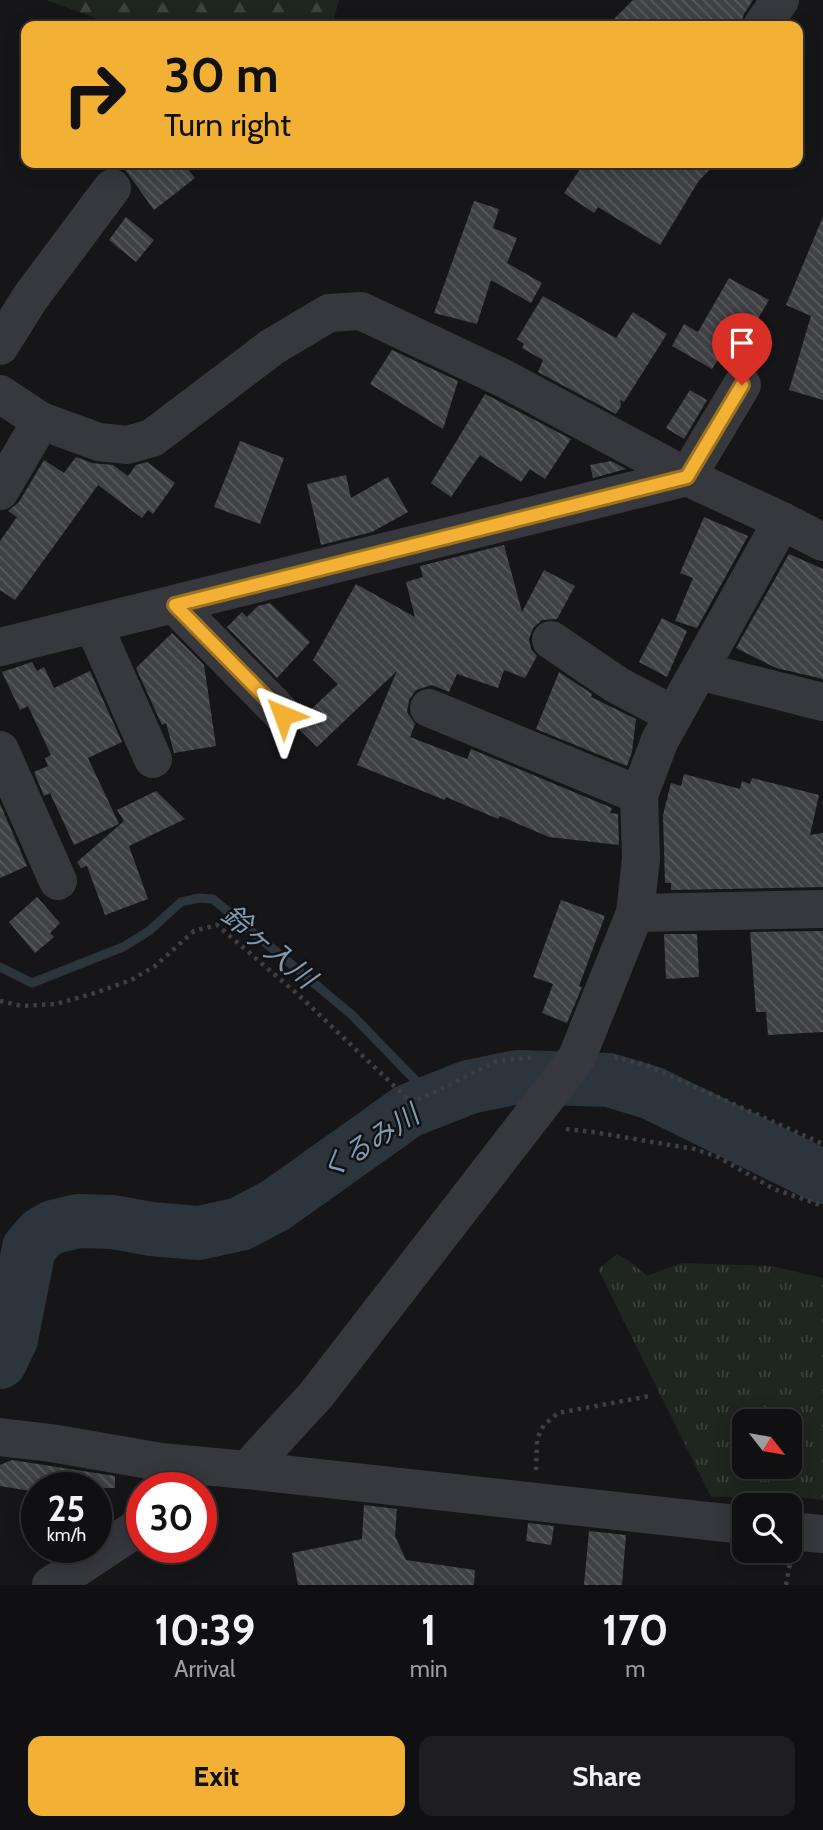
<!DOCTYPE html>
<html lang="en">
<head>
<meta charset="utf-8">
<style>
  body { margin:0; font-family:Cabin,"Noto Sans JP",sans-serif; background:#1e1e20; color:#f1f3f6; height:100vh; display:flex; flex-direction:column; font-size:26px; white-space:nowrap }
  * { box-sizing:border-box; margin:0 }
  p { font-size:23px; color:#9c9d9f }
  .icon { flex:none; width:38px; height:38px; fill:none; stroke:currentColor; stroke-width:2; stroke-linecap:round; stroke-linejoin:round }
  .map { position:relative; height:1585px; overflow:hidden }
  .panel { display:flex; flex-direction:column; background:#101012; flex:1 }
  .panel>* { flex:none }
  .banner { position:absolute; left:21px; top:21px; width:782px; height:147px; border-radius:14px; box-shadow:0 4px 18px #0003,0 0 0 2px #303032; background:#f2b134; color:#111; overflow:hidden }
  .needle { width:46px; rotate:121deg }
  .buttons { position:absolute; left:732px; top:1409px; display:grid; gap:14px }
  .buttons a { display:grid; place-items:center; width:70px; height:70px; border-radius:14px; background:#101012; box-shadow:0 4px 18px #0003,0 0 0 2px #303032; font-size:35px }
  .speed { position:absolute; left:21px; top:1472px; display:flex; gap:14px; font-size:35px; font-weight:700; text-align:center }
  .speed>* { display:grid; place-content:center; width:91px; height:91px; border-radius:50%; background:#101012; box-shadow:0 4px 18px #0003,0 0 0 2px #303032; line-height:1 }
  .speed small { font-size:18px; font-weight:400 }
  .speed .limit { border:10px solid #d22; background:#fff; color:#111 }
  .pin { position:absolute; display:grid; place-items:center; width:60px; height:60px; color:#fff; margin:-72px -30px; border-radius:50% 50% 50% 0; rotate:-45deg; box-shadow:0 0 7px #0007 }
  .pin .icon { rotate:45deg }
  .me { position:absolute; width:77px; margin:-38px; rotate:316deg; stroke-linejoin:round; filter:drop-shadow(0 0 5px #0008) }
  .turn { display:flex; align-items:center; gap:24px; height:147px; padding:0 28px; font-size:32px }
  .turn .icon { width:91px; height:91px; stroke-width:2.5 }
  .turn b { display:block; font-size:49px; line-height:60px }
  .eta { display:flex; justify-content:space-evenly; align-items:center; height:119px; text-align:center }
  .eta b { font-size:42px; font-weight:800; line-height:49px }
  .button { display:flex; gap:14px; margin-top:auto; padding:14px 28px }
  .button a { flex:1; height:80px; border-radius:14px; background:#f2b134; color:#111; font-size:28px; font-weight:800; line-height:80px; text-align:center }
  .button a+a { background:#1e1e20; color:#f1f3f6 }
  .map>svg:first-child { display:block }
</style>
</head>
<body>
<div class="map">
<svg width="823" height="1585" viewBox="0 0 823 1585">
  <defs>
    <pattern id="forest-firs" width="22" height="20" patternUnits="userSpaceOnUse" patternTransform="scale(1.75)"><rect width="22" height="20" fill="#1e261f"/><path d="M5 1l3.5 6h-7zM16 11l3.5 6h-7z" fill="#3c433d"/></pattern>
    <pattern id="park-tufts" width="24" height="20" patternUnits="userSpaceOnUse" patternTransform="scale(1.75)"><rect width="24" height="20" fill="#1e261f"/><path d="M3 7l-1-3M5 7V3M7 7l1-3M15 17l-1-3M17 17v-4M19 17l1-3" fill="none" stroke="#3c433d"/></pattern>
    <pattern id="building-back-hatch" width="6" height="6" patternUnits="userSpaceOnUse" patternTransform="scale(1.75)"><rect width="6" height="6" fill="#404145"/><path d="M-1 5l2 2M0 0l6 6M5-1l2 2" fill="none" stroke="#595a5e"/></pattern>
  </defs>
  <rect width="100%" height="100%" fill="#161618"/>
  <polygon fill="url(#forest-firs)" points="46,0 339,0 332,26 104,26 93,17"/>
  <path fill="url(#park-tufts)" fill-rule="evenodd" d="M 617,1254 L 631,1262 L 647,1276 L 681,1263 L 771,1266 L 823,1278 L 823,1500 L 788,1496 L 711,1497 L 598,1269 ZM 744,1421 L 789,1421 L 789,1466 L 744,1466 Z"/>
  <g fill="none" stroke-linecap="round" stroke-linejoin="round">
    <polyline stroke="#2c353c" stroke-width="9" points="0,967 32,983 123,947 149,931 181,902 199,898 213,899 352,1015 420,1085 439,1099"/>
    <polyline stroke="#2c353c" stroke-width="54" points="0,1362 11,1339 29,1248 41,1234 53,1227 78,1221 113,1222 151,1229 199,1233 240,1224 276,1205 408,1111 469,1087 518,1077 609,1080 652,1093 823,1177"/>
  </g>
  <g fill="url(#building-back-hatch)">
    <polygon points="633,0 753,0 744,14 740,26 607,26"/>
    <polygon points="116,163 183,163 195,178 154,210 126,171"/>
    <polygon points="584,163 716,163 698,182 660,245 598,207 594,213 564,193"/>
    <polygon points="474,201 499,209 493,228 517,238 507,263 542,283 531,303 491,280 477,324 434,313"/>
    <polygon points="126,217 154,240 136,262 109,240"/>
    <polygon points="823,217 823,400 789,390 811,316 786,305"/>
    <polygon points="729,278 769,300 734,360 722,353 712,369 672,346 684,324 698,332"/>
    <polygon points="543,296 616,338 633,312 667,334 624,402 620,399 621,406 616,414 538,372 543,360 522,348 524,344 517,339"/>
    <polygon points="392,350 458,381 443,429 370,384"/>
    <polygon points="690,390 707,400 684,439 666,428"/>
    <polygon points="485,394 571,439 545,479 530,469 521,482 480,455 451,497 431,483"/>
    <polygon points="240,441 284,458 260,524 214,507"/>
    <polygon points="76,457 92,463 113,465 128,476 136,465 147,462 175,483 153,514 148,510 142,518 98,485 15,600 0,590 0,541 17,517 8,511 19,502 44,460 64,473"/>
    <polygon points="611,461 626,469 593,478 590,465"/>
    <polygon points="346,475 351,498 388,477 408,512 372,532 321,545 307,484"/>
    <polygon points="704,517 748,536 697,628 675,621 693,578 680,573"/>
    <polygon points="504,545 522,612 544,570 575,586 557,619 542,620 533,628 529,639 531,649 537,656 525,678 504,670 498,688 457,674 449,692 432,685 416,690 409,700 407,712 415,724 410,737 467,759 471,749 612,808 610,813 618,814 619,845 549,837 500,816 498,819 446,797 445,800 357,765 397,671 317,747 299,729 304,716 338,684 313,660 356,584 415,617 406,582 423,577 420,566"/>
    <polygon points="789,554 823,569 823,679 776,668 736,648"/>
    <polygon points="270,603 310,642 277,678 227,627 242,612 247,617 258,606"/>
    <polygon points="662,618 687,631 667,677 639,662"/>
    <polygon points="172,633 204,665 216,746 174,753 166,723 162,725 136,668"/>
    <polygon points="32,662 37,671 44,667 54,688 90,671 122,742 88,758 119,824 74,845 50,793 44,796 34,772 48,766 45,758 51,755 28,706 20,710 2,672"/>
    <polygon points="559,672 592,694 591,697 636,719 632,752 627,766 536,729"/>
    <polygon points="684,774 740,789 742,781 750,784 752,778 819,795 810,835 823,833 823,887 671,890 671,883 665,883 663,815 671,783 681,786"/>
    <polygon points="156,791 185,819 129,846 148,899 105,915 87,866 81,868 77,862 124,821 117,810"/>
    <polygon points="0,804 27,866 0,878"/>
    <polygon points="37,897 60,923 50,933 54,937 35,953 9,922"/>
    <polygon points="561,900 605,916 579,986 582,987 567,1023 542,1013 553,984 533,977"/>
    <polygon points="823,931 823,1032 768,1035 766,1012 756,1012 750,932"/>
    <polygon points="664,934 697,934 699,977 666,979"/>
    <polygon points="12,1460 115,1476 115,1488 37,1488 37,1492 0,1486 0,1465"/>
    <polygon points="364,1505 397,1509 395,1536 406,1560 475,1570 474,1585 298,1585 292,1553 362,1539"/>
    <polygon points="528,1523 554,1526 551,1545 526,1541"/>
    <polygon points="589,1531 626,1535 622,1585 584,1585"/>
  </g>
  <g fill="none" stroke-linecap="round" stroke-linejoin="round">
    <g stroke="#3d3f44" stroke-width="4.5" stroke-dasharray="3.5 5" stroke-linecap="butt">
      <polyline points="0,1001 22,1006 56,1004 95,993 131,980 155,966 194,931 217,925 303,999 412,1103 497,1061 536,1057"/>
      <polyline points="614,1057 646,1065 823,1144"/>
      <polyline points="566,1129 593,1132 694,1149 718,1157 774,1189 823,1206"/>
      <polyline points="536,1470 537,1440 540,1432 544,1425 558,1413 650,1396"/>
      <polyline points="786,1585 790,1563"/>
    </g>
    <g stroke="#37383d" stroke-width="38">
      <polyline points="762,26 780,0"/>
      <polyline points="0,346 30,298 112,188"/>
      <polyline points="0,394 41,421 99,442 127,445 152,438 272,347 329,313 361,311 505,379 687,477 782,521 823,542"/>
      <polyline points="0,491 41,421"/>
      <polyline points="175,605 283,715"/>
      <polyline points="93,624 153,759"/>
      <polyline points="551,640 617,685 674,715"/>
      <polyline points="0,647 687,477 742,385"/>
      <polyline points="699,671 823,702"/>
      <polyline points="429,708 639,795"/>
      <polyline points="0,750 58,881"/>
      <polyline points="635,913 641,859 639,795 660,740 782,521"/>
      <polyline points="0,1437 51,1443 161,1462 247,1470"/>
      <polyline points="744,1525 247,1470 316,1395 570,1067 577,1057 635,913 823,909"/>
      <polyline points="789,1531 823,1534"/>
      <polyline points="51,1585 142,1525"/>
    </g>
  </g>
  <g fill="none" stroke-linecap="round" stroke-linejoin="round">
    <g stroke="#9d7322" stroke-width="18">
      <polyline id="route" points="283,715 175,605 687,477 742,385"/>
    </g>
    <use href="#route" stroke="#f2b134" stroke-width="12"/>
  </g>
  <g text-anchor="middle" stroke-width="5" stroke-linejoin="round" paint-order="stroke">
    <g font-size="28" font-style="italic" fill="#7f9bb3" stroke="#111113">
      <text transform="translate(269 946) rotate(40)" y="10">鈴ヶ入川</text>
      <text transform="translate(369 1142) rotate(-33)" y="10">くるみ川</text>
    </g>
  </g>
</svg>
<div class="buttons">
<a><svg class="needle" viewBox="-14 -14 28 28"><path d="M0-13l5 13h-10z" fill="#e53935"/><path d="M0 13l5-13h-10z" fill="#9c9d9f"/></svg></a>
<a><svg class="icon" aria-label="search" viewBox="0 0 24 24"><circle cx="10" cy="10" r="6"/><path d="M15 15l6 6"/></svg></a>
</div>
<div class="speed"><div>25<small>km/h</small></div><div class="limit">30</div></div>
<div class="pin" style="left:742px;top:385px;background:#d93025"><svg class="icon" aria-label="arrive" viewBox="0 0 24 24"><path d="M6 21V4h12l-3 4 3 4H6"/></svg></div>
<svg class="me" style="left:283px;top:715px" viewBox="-20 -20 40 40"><path d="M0-17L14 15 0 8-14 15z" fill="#f2b134" stroke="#fff" stroke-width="4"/></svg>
<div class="banner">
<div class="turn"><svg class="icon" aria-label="right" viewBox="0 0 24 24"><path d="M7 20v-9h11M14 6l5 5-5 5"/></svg><div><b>30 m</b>Turn right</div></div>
</div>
</div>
<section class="panel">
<div class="eta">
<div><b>10:39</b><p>Arrival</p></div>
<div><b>1</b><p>min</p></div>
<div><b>170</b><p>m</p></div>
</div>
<div class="button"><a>Exit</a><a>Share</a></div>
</section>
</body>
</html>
